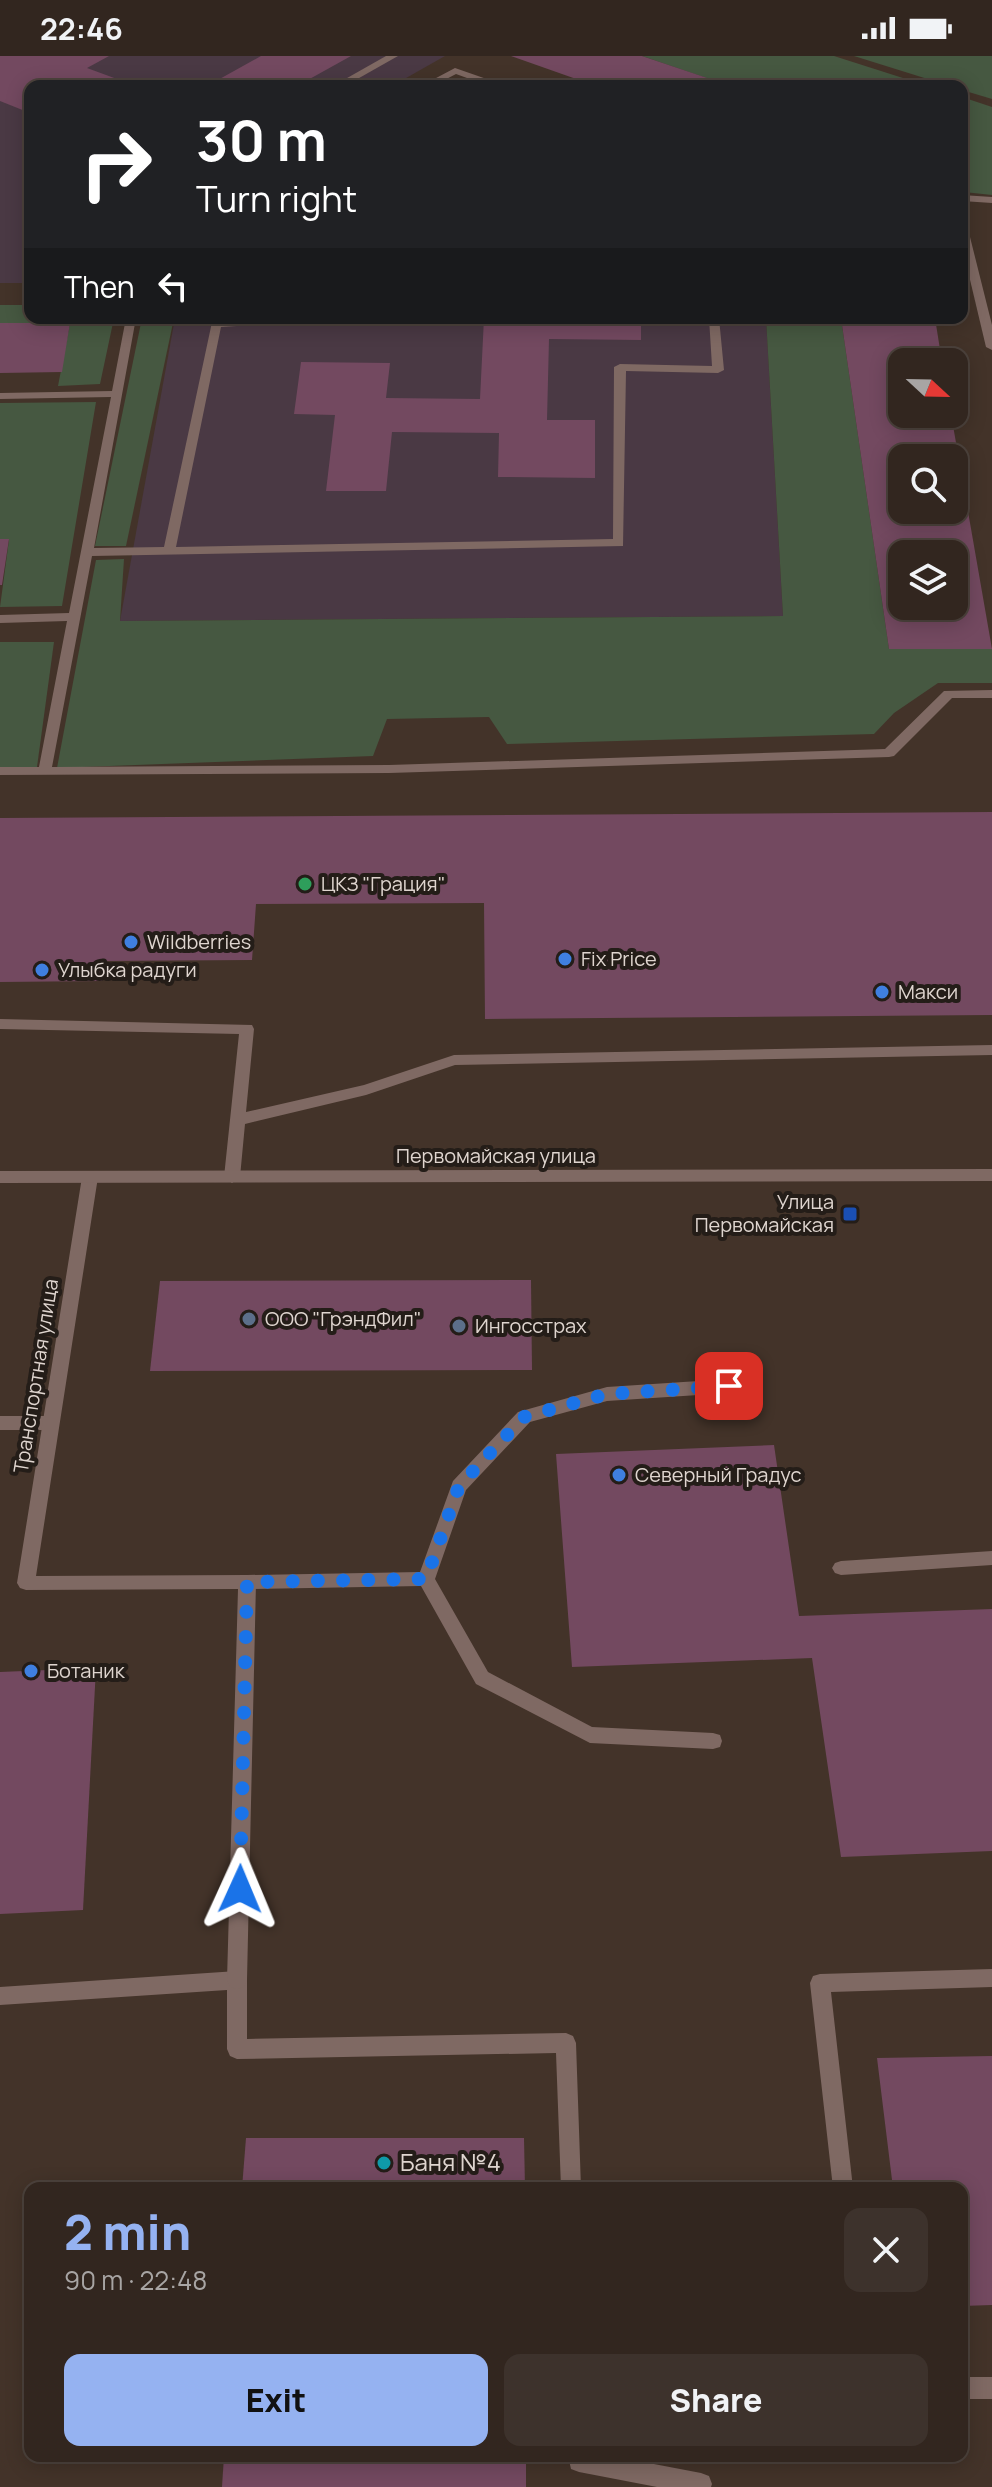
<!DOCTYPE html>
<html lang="en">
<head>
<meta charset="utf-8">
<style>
  body { margin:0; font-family:Manrope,sans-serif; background:#3d322c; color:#f1f3f6; height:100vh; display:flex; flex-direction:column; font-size:30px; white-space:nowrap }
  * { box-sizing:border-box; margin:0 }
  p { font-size:26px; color:#a8a5a4 }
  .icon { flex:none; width:44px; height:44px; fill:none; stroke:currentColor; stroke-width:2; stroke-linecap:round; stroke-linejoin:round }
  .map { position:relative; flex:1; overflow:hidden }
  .side { position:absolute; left:24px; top:2126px; width:944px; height:280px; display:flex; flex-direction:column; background:#32261f; border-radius:16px; box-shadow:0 4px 20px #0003,0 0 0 2px #4d433d }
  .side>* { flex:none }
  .banner { position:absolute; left:24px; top:24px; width:944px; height:244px; border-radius:16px; box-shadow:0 4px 20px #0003,0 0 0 2px #4d433d; background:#202124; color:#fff; overflow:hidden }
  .needle { width:52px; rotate:112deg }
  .buttons { position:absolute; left:888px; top:292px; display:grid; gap:16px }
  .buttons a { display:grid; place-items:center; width:80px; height:80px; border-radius:16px; background:#32261f; box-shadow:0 4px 20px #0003,0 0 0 2px #4d433d; font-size:40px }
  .pin { position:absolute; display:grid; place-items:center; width:68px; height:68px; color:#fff; margin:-34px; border-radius:16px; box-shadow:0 4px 12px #0006 }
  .me { position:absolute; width:88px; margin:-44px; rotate:1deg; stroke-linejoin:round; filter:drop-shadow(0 0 6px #0008) }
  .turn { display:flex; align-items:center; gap:28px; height:168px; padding:0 40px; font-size:36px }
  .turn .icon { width:104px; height:104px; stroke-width:2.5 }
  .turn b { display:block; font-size:56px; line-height:68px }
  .then { display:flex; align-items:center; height:76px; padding:0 40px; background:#0003; gap:16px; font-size:30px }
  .round { display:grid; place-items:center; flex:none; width:84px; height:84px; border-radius:16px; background:#3d322c }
  .summary { display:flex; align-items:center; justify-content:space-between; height:136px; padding:0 40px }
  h1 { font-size:48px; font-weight:800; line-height:60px; color:#95b2f1 }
  .action { display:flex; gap:16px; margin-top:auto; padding:16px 40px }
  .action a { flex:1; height:92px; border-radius:16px; background:#95b2f1; color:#111; font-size:32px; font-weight:800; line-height:92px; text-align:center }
  .action a+a { background:#3d322c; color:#f1f3f6 }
  .status { display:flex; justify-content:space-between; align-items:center; height:56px; padding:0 40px; background:#32261f; direction:ltr }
  .status svg { height:22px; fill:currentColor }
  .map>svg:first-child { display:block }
</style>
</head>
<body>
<div class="status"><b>22:46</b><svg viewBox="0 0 49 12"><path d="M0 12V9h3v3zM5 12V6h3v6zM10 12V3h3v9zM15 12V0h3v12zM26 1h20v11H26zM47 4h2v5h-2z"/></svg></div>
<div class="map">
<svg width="992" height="2431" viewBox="0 0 992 2431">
  <rect width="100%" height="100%" fill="#433329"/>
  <g fill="#4a3944">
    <polygon points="0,0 445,0 392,30 30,30 30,227 0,227"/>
    <polygon points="175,262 766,262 783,560 120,565"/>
  </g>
  <g fill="#465841">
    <polygon points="642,0 834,0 928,30 730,30"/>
    <polygon points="854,0 992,0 992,43 962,34 962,30 950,30"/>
    <polygon points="962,41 992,51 992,139 964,136 962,132"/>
    <polygon points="0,249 30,249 30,262 114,262 100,328 58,330 70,267 0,267"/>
    <polygon points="142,262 174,262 126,490 95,490"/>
    <polygon points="766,262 841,262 889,593 992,593 992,627 938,627 894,657 874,678 507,688 489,661 387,663 373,700 57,712 96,504 124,503 120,565 783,560"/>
    <polygon points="96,346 62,550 0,551 9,484 0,483 0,347"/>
    <polygon points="0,586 54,586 37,711 0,711"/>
  </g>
  <g fill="#734960" fill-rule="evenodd">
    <polygon points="0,0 109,0 87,12 136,30 30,30 30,57 0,45"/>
    <polygon points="261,0 351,0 297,30 207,30"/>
    <polygon points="511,0 642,0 728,29 596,30"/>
    <polygon points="484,262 641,262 641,284 549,283 547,364 595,364 595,422 498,421 499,377 392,376 386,435 326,435 335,359 294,358 301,306 390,307 386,342 480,343"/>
    <path d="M 841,262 L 935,262 L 942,306 L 902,306 L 902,358 L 951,358 L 992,593 L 889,593 ZM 902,402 L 954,402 L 954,454 L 902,454 ZM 902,498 L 954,498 L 954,550 L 902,550 Z"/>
    <polygon points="0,267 70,267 62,316 0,317"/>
    <polygon points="0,483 9,483 2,529 0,529"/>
    <polygon points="992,756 992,959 485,963 484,847 256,848 252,904 105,905 102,925 0,926 0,762"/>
    <polygon points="531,1224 532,1314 150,1315 160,1225"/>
    <polygon points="774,1389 799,1560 992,1553 992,1795 841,1801 812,1602 572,1611 556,1398"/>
    <polygon points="96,1612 83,1854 0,1858 0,1616"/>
    <polygon points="992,2000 992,2249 962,2250 962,2132 893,2132 877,2002"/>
    <polygon points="246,2082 524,2082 525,2132 242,2132"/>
    <polygon points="224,2400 526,2400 526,2431 222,2431"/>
  </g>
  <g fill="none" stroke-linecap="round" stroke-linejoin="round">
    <g fill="#7f6963" fill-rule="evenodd">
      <polygon points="386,0 398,0 345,30 333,30"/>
      <polygon points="455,12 501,28 503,30 489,30 456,18 433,30 421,30"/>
      <polygon points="962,139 992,141 992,147 962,145"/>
      <polygon points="962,166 967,169 992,269 992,294 986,291 962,190"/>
      <polygon points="126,262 136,262 94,492 164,491 212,266 260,262 317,262 312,265 221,271 176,491 613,483 614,311 620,308 712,310 709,262 719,262 724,314 718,317 626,315 623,490 92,500 52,711 389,709 885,693 944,635 992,634 992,642 952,642 894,700 889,701 389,717 0,719 0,711 39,711 67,565 0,567 0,559 69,557 111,341 0,343 0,337 112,335"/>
      <polygon points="0,963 252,969 254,973 246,1056 364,1029 454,999 992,989 992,999 455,1009 366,1039 245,1068 240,1121 232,1127 224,1121 239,978 0,973"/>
      <polygon points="729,1323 735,1325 737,1330 735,1335 729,1337 607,1345 530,1366 466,1434 435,1523 488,1616 592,1671 713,1677 720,1679 722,1685 720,1691 713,1693 590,1687 476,1628 421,1530 247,1533 241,1531 238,1526 241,1521 247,1519 420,1516 453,1425 518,1356 607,1331"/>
      <polygon points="0,1360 51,1360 57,1362 59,1367 57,1372 51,1374 0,1374"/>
      <polygon points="992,1495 992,1509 841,1519 835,1517 832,1512 835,1507 841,1505"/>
      <polygon points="992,1913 992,1931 831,1936 853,2132 833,2132 810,1927 813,1920 820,1918"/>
      <polygon points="237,1915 244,1917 247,1924 247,1983 566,1977 573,1980 576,1987 581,2132 561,2132 556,1997 237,2003 230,2000 227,1993 227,1934 0,1949 0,1931"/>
      <rect x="962" y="2321" width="30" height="22"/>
      <polygon points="568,2400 612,2400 701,2417 709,2420 712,2428 711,2431 657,2431 579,2416 571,2413"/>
    </g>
    <polygon fill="#7f6963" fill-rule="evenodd" points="90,1115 98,1121 36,1520 247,1519 253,1521 256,1526 247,1924 244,1931 237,1933 230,1931 227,1924 238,1533 26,1534 20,1532 17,1527 82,1121"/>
    <polygon fill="#7f6963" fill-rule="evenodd" points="992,1113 992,1125 0,1127 0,1115"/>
  </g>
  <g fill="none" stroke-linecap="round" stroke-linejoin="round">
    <polyline stroke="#1a73e8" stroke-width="14" stroke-dasharray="0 25.2" points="240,1833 247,1526 426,1523 459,1430 524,1361 607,1338 729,1330"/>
  </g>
  <circle fill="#2e9e5b" stroke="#241d18" stroke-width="3" cx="305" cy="828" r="8"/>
  <g fill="#3f7fe0" stroke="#241d18" stroke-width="3">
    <circle cx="131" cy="886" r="8"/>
    <circle cx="565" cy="903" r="8"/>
    <circle cx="42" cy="914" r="8"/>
    <circle cx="882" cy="936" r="8"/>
    <circle cx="619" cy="1419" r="8"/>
    <circle cx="31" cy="1615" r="8"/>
  </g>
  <rect fill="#1a4fb4" stroke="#241d18" stroke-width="3" x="842" y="1150" width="16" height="16" rx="4"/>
  <g fill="#5c6f8a" stroke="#241d18" stroke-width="3">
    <circle cx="249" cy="1263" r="8"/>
    <circle cx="459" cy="1270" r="8"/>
  </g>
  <circle fill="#0f9aa8" stroke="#241d18" stroke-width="3" cx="384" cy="2107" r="8"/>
  <g text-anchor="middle" stroke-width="8" stroke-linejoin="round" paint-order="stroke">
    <g font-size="20" fill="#dfd5cf" stroke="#241d18" text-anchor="start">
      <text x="321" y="835">ЦКЗ "Грация"</text>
      <text x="147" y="893">Wildberries</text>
      <text x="581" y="910">Fix Price</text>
      <text x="58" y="921">Улыбка радуги</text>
      <text x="898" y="943">Макси</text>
      <text x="834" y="1153" text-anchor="end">Улица<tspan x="834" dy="23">Первомайская</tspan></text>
      <text x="265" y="1270">ООО "ГрэндФил"</text>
      <text x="475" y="1277">Ингосстрах</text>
      <text x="635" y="1426">Северный Градус</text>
      <text x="47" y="1622">Ботаник</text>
    </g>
    <g font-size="20" fill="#dfd5cf" stroke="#241d18">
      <text x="496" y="1107">Первомайская улица</text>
      <text transform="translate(36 1320) rotate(-81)" y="7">Транспортная улица</text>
    </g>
    <g font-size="24" fill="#dfd5cf" stroke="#241d18" text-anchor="start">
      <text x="400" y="2115">Баня №4</text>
    </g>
  </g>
</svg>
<div class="buttons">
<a><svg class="needle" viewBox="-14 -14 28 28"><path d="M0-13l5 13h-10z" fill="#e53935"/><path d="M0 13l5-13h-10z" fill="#a8a5a4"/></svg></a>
<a><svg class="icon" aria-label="search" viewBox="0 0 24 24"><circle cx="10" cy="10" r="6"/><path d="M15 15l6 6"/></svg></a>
<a><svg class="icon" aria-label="layers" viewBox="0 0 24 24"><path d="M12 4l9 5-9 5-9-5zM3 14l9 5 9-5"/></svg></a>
</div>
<div class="pin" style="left:729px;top:1330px;background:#d93025"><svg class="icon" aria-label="arrive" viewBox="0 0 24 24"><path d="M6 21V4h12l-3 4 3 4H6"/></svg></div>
<svg class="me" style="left:240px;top:1833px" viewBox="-20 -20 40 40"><path d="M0-17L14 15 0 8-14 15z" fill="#1a73e8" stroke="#fff" stroke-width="4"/></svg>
<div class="banner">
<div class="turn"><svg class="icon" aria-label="right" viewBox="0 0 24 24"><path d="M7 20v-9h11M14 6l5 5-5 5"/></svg><div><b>30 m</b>Turn right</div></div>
<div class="then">Then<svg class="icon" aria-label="left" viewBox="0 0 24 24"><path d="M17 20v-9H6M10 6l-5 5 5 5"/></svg></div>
</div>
<section class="side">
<div class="summary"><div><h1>2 min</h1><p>90 m · 22:48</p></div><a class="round"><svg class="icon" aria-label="close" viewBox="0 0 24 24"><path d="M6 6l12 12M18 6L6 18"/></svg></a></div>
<div class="action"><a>Exit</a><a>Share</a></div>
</section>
</div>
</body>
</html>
